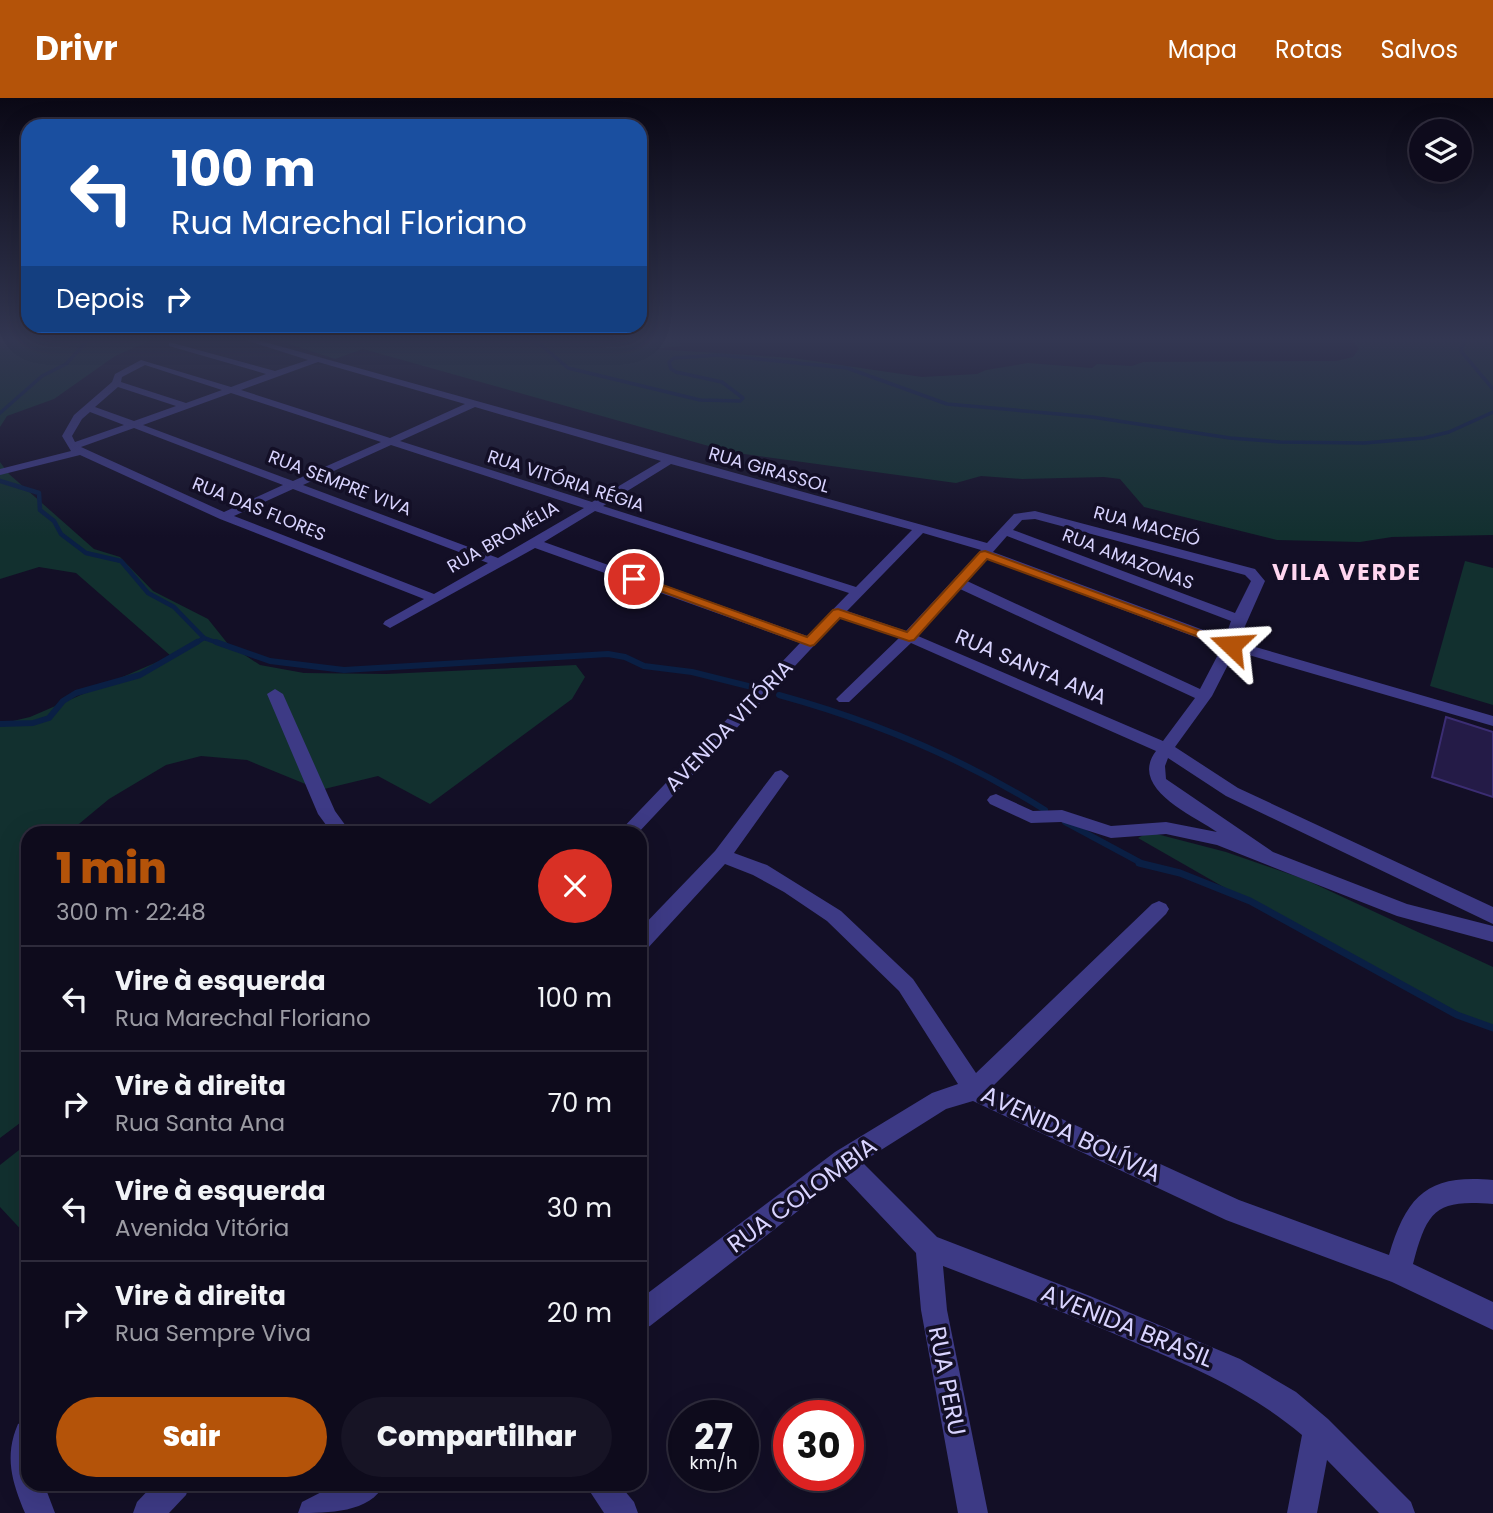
<!DOCTYPE html>
<html lang="pt">
<head>
<meta charset="utf-8">
<style>
  body { margin:0; font-family:Poppins,sans-serif; background:#171425; color:#f1f3f6; height:100vh; display:flex; flex-direction:column; font-size:26px; white-space:nowrap }
  * { box-sizing:border-box; margin:0 }
  p { font-size:23px; color:#9b9ba3 }
  .icon { flex:none; width:38px; height:38px; fill:none; stroke:currentColor; stroke-width:2; stroke-linecap:round; stroke-linejoin:round }
  .map { position:relative; flex:1; overflow:hidden }
  .sheet { position:absolute; left:21px; top:728px; width:626px; height:665px; display:flex; flex-direction:column; background:#0e0b1c; border-radius:21px; box-shadow:0 7px 28px #0002,0 0 0 2px #2e2b3b }
  .sheet>* { flex:none }
  .top-card { position:absolute; left:21px; top:21px; width:626px; height:214px; border-radius:21px; box-shadow:0 7px 28px #0002,0 0 0 2px #2e2b3b; background:#1a4fa0; color:#fff; overflow:hidden }
  .tools { position:absolute; left:1409px; top:21px; display:grid; gap:14px }
  .tools a { display:grid; place-items:center; width:63px; height:63px; border-radius:50%; background:#0e0b1c; box-shadow:0 7px 28px #0002,0 0 0 2px #2e2b3b; font-size:35px }
  .speed { position:absolute; left:668px; top:1302px; display:flex; gap:14px; font-size:35px; font-weight:700; text-align:center }
  .speed>* { display:grid; place-content:center; width:91px; height:91px; border-radius:50%; background:#0e0b1c; box-shadow:0 7px 28px #0002,0 0 0 2px #2e2b3b; line-height:1 }
  .speed small { font-size:18px; font-weight:400 }
  .speed .limit { border:10px solid #d22; background:#fff; color:#111 }
  .pin { position:absolute; display:grid; place-items:center; width:60px; height:60px; color:#fff; margin:-30px; border:4px solid #fff; border-radius:50%; box-shadow:0 2px 7px #0007 }
  .me { position:absolute; width:77px; margin:-38px; rotate:290deg; stroke-linejoin:round; filter:drop-shadow(0 0 5px #0008) }
  .turn { display:flex; align-items:center; gap:24px; height:147px; padding:0 35px; font-size:32px }
  .turn .icon { width:91px; height:91px; stroke-width:2.5 }
  .turn b { display:block; font-size:49px; line-height:60px }
  .then { display:flex; align-items:center; height:66px; padding:0 35px; background:#0003; gap:14px; font-size:26px }
  .round { display:grid; place-items:center; flex:none; width:74px; height:74px; border-radius:37px; background:#171425 }
  .overview { display:flex; align-items:center; justify-content:space-between; height:119px; padding:0 35px }
  h1 { font-size:42px; font-weight:800; line-height:52px; color:#b45309 }
  .cta { display:flex; gap:14px; margin-top:auto; padding:14px 35px }
  .cta a { flex:1; height:80px; border-radius:42px; background:#b45309; color:#fff; font-size:28px; font-weight:800; line-height:80px; text-align:center }
  .cta a+a { background:#171425; color:#f1f3f6 }
  ul { padding:0; list-style:none }
  li { display:flex; align-items:center; gap:21px; height:105px; padding:0 35px; border-top:2px solid #2e2b3b }
  li div { flex:1 }
  li b { display:block; font-size:26px }
  li em { font-style:normal }
  header { display:flex; align-items:center; gap:42px; box-sizing:border-box; height:98px; padding:0 35px; background:#b45309; color:#fff }
  header strong { font-size:33px }
  nav { display:flex; gap:38px; margin-inline-start:auto; font-size:24px }
  .map>svg:first-child { display:block }
</style>
</head>
<body>
<header>
<strong>Drivr</strong>
<nav><a>Mapa</a><a>Rotas</a><a>Salvos</a></nav>
</header>
<div class="map">
<svg width="1493" height="1415" viewBox="0 0 1493 1415">
  <rect width="100%" height="100%" fill="#130f26"/>
  <g fill="#12302f">
    <polygon points="0,241 154,241 115,258 54,301 7,318 0,329"/>
    <polygon points="274,241 678,241 681,248 654,251 793,260 922,279 977,276 986,272 1028,265 1092,270 1097,266 1132,268 1143,264 1336,263 1353,259 1359,251 1352,241 1493,241 1493,437 1392,439 1360,444 1277,442 1144,409 1120,381 1104,379 1022,381 981,378 956,385 730,354 363,251 335,261"/>
    <polygon points="0,364 9,376 94,451 120,459 153,493 208,521 228,546 260,567 304,575 386,576 576,567 585,579 572,601 430,706 378,678 320,692 247,662 201,658 166,667 109,701 68,735 28,735 28,1019 0,1040 0,626 30,619 171,558 76,475 39,469 0,481"/>
    <polygon points="1465,463 1493,470 1493,607 1430,588"/>
    <polygon points="1149,734 1226,754 1304,781 1493,869 1493,933 1227,791 1138,740"/>
    <polygon points="28,1045 28,1139 0,1109 0,1067"/>
  </g>
  <g fill="none" stroke-linecap="round" stroke-linejoin="round">
    <g stroke="#0a1f44" stroke-width="3.5">
      <polyline points="521,241 539,245 568,270 700,302 740,303 743,300 722,284 676,274 671,271 669,264 674,260 719,257 847,270 947,306 1092,319 1230,340 1280,344 1364,345 1424,340 1449,334 1493,314"/>
      <polyline points="1465,241 1461,253 1493,291"/>
      <polyline points="0,315 42,278 66,266 89,241"/>
    </g>
    <g stroke="#0a1f44" stroke-width="4.5">
      <polyline points="0,383 39,395 40,412 54,423 61,436 86,455 121,463 148,495 174,509 204,540 221,546"/>
      <polyline points="194,546 204,540"/>
    </g>
    <g stroke="#0a1f44" stroke-width="6">
      <polyline points="216,544 270,563 344,572 608,556 625,559 644,568 692,574 748,588"/>
      <path d="M 779,597 C 874,623 962,660 1045,712"/>
      <polyline points="0,626 33,625 49,620 63,603 76,595 140,577 197,544"/>
      <polyline points="1065,724 1143,766"/>
    </g>
    <polyline stroke="#0a1f44" stroke-width="7" points="1139,765 1180,775 1250,803 1457,917 1493,930"/>
  </g>
  <polygon fill="#241b47" stroke="#3b2d73" stroke-width="2" points="1446,619 1493,634 1493,699 1432,679"/>
  <g fill="none" stroke-linecap="round" stroke-linejoin="round">
    <g fill="#3d3a85" fill-rule="evenodd">
      <path d="M 242,241 L 254,241 L 987,445 L 1014,416 L 1035,413 L 1255,471 L 1265,483 L 1238,544 L 1493,618 L 1493,628 L 1235,553 L 1212,598 L 1175,649 L 1238,690 L 1493,809 L 1493,826 L 1226,698 L 1168,660 L 1165,668 L 1166,681 L 1273,754 L 1407,806 L 1493,828 L 1493,844 L 1397,818 L 1217,747 L 1166,736 L 1111,740 L 1061,724 L 1031,725 L 990,706 L 987,702 L 990,698 L 996,696 L 1033,713 L 1062,712 L 1111,728 L 1166,724 L 1217,734 C 1192,717 1128,690 1156,653 L 911,545 L 849,604 L 839,604 L 836,601 L 839,598 L 899,540 L 840,520 L 638,735 L 618,735 L 800,545 L 535,450 L 390,530 L 383,526 L 385,523 L 424,501 L 220,421 L 80,357 L 0,377 L 0,371 L 71,353 L 62,338 L 74,317 L 112,284 L 115,276 L 141,262 L 231,289 L 266,276 L 169,248 L 169,244 L 275,273 L 308,262 ZM 318,264 L 465,306 L 390,340 L 241,292 ZM 145,267 L 222,292 L 186,305 L 121,284 L 122,279 ZM 118,289 L 176,308 L 134,323 L 95,309 ZM 231,295 L 381,344 L 293,383 L 143,327 ZM 475,309 L 661,363 L 592,404 L 400,343 ZM 90,314 L 124,327 L 75,344 L 72,338 L 82,321 ZM 134,330 L 283,387 L 224,414 L 81,349 ZM 391,347 L 584,410 L 498,460 L 303,387 ZM 671,366 L 912,432 L 856,489 L 603,408 ZM 293,391 L 488,465 L 434,496 L 234,418 ZM 595,413 L 849,495 L 807,538 L 544,444 ZM 1035,421 L 1245,477 L 1251,483 L 1235,515 L 1013,432 L 1022,422 ZM 923,435 L 981,452 L 906,533 L 847,513 ZM 1007,438 L 1231,523 L 1225,540 L 993,454 ZM 987,461 L 1222,549 L 1200,591 L 967,483 ZM 960,491 L 1195,600 L 1163,643 L 918,538 Z"/>
      <polygon points="275,591 283,596 335,713 351,735 332,735 318,716 267,596"/>
      <path d="M 781,672 L 789,678 L 734,755 L 767,767 L 841,813 L 913,881 L 976,975 L 1152,806 L 1159,803 L 1166,806 L 1169,811 L 1166,816 L 992,989 L 1239,1102 L 1389,1157 C 1407,1096 1429,1076 1493,1082 L 1493,1106 C 1436,1101 1427,1112 1413,1166 L 1493,1204 L 1493,1232 L 1392,1184 L 1226,1122 L 973,1003 L 946,1011 L 862,1064 L 937,1139 L 1090,1198 L 1240,1261 L 1296,1294 L 1328,1321 L 1411,1404 L 1415,1415 L 1379,1415 L 1327,1362 L 1317,1415 L 1287,1415 L 1302,1337 C 1255,1297 1202,1273 1145,1249 C 1079,1220 1011,1194 943,1168 L 947,1212 L 988,1415 L 958,1415 L 921,1212 L 916,1155 L 843,1078 L 650,1228 L 640,1231 L 640,1201 L 835,1054 L 932,995 L 958,986 L 899,893 L 827,823 L 784,794 L 753,777 L 725,766 L 647,851 L 640,853 L 640,831 L 715,753 L 775,674 Z"/>
      <path d="M 28,1321 L 28,1386 L 44,1386 L 55,1415 L 25,1415 C 12,1384 4,1358 18,1326 Z"/>
      <polygon points="154,1386 190,1386 186,1397 169,1415 133,1415 137,1404"/>
      <path d="M 337,1386 L 384,1386 C 371,1415 327,1415 298,1415 L 302,1404 Z"/>
      <polygon points="585,1386 619,1386 634,1404 638,1415 604,1415"/>
    </g>
  </g>
  <linearGradient id="sky" x2="0" y2="1"><stop stop-color="#0a0815"/><stop offset="0.55" stop-color="#333752"/><stop offset="1" stop-color="#333752" stop-opacity="0"/></linearGradient>
  <rect width="1493" height="439" fill="url(#sky)"/>
  <polygon fill="#b45309" stroke="#753606" stroke-width="2" points="985,453 1238,547 1236,549 1226,549 987,461 914,542 909,543 840,520 814,547 810,548 628,481 638,478 807,539 833,512 838,511 907,534 980,454"/>
  <g text-anchor="middle" stroke-width="7" stroke-linejoin="round" paint-order="stroke">
    <g font-size="18" fill="#d9d4ff" stroke="#130f26">
      <text transform="translate(769 372) rotate(16)" y="6">RUA GIRASSOL</text>
      <text transform="translate(566 383) rotate(18)" y="6">RUA VITÓRIA RÉGIA</text>
      <text transform="translate(340 385) rotate(21)" y="6">RUA SEMPRE VIVA</text>
      <text transform="translate(259 411) rotate(22)" y="6">RUA DAS FLORES</text>
      <text transform="translate(1147 428) rotate(15)" y="6">RUA MACEIÓ</text>
      <text transform="translate(503 439) rotate(-30)" y="6">RUA BROMÉLIA</text>
      <text transform="translate(1128 461) rotate(21)" y="6">RUA AMAZONAS</text>
    </g>
    <g font-size="21" fill="#d9d4ff" stroke="#130f26">
      <text transform="translate(1031 569) rotate(23)" y="7">RUA SANTA ANA</text>
      <text transform="translate(729 628) rotate(-46)" y="7">AVENIDA VITÓRIA</text>
    </g>
    <g font-size="23" font-weight="bold" letter-spacing="2" fill="#ffd6f0" stroke="#130f26">
      <text x="1347" y="482">VILA VERDE</text>
    </g>
    <g font-size="24" fill="#d9d4ff" stroke="#130f26">
      <text transform="translate(1071 1036) rotate(25)" y="8">AVENIDA BOLÍVIA</text>
      <text transform="translate(802 1097) rotate(-36)" y="8">RUA COLOMBIA</text>
      <text transform="translate(1127 1228) rotate(22)" y="8">AVENIDA BRASIL</text>
      <text transform="translate(947 1283) rotate(79)" y="8">RUA PERU</text>
    </g>
  </g>
</svg>
<div class="tools">
<a><svg class="icon" aria-label="layers" viewBox="0 0 24 24"><path d="M12 4l9 5-9 5-9-5zM3 14l9 5 9-5"/></svg></a>
</div>
<div class="speed"><div>27<small>km/h</small></div><div class="limit">30</div></div>
<div class="pin" style="left:634px;top:481px;background:#d93025"><svg class="icon" aria-label="arrive" viewBox="0 0 24 24"><path d="M6 21V4h12l-3 4 3 4H6"/></svg></div>
<svg class="me" style="left:1231px;top:547px" viewBox="-20 -20 40 40"><path d="M0-17L14 15 0 8-14 15z" fill="#b45309" stroke="#fff" stroke-width="4"/></svg>
<div class="top-card">
<div class="turn"><svg class="icon" aria-label="left" viewBox="0 0 24 24"><path d="M17 20v-9H6M10 6l-5 5 5 5"/></svg><div><b>100 m</b>Rua Marechal Floriano</div></div>
<div class="then">Depois<svg class="icon" aria-label="right" viewBox="0 0 24 24"><path d="M7 20v-9h11M14 6l5 5-5 5"/></svg></div>
</div>
<section class="sheet">
<div class="overview"><div><h1>1 min</h1><p>300 m · 22:48</p></div><a class="round" style="background:#d93025;color:#fff"><svg class="icon" aria-label="close" viewBox="0 0 24 24"><path d="M6 6l12 12M18 6L6 18"/></svg></a></div>
<ul>
<li><svg class="icon" aria-label="left" viewBox="0 0 24 24"><path d="M17 20v-9H6M10 6l-5 5 5 5"/></svg><div><b>Vire à esquerda</b><p>Rua Marechal Floriano</p></div><em>100 m</em></li>
<li><svg class="icon" aria-label="right" viewBox="0 0 24 24"><path d="M7 20v-9h11M14 6l5 5-5 5"/></svg><div><b>Vire à direita</b><p>Rua Santa Ana</p></div><em>70 m</em></li>
<li><svg class="icon" aria-label="left" viewBox="0 0 24 24"><path d="M17 20v-9H6M10 6l-5 5 5 5"/></svg><div><b>Vire à esquerda</b><p>Avenida Vitória</p></div><em>30 m</em></li>
<li><svg class="icon" aria-label="right" viewBox="0 0 24 24"><path d="M7 20v-9h11M14 6l5 5-5 5"/></svg><div><b>Vire à direita</b><p>Rua Sempre Viva</p></div><em>20 m</em></li>
</ul>
<div class="cta"><a>Sair</a><a>Compartilhar</a></div>
</section>
</div>
</body>
</html>
